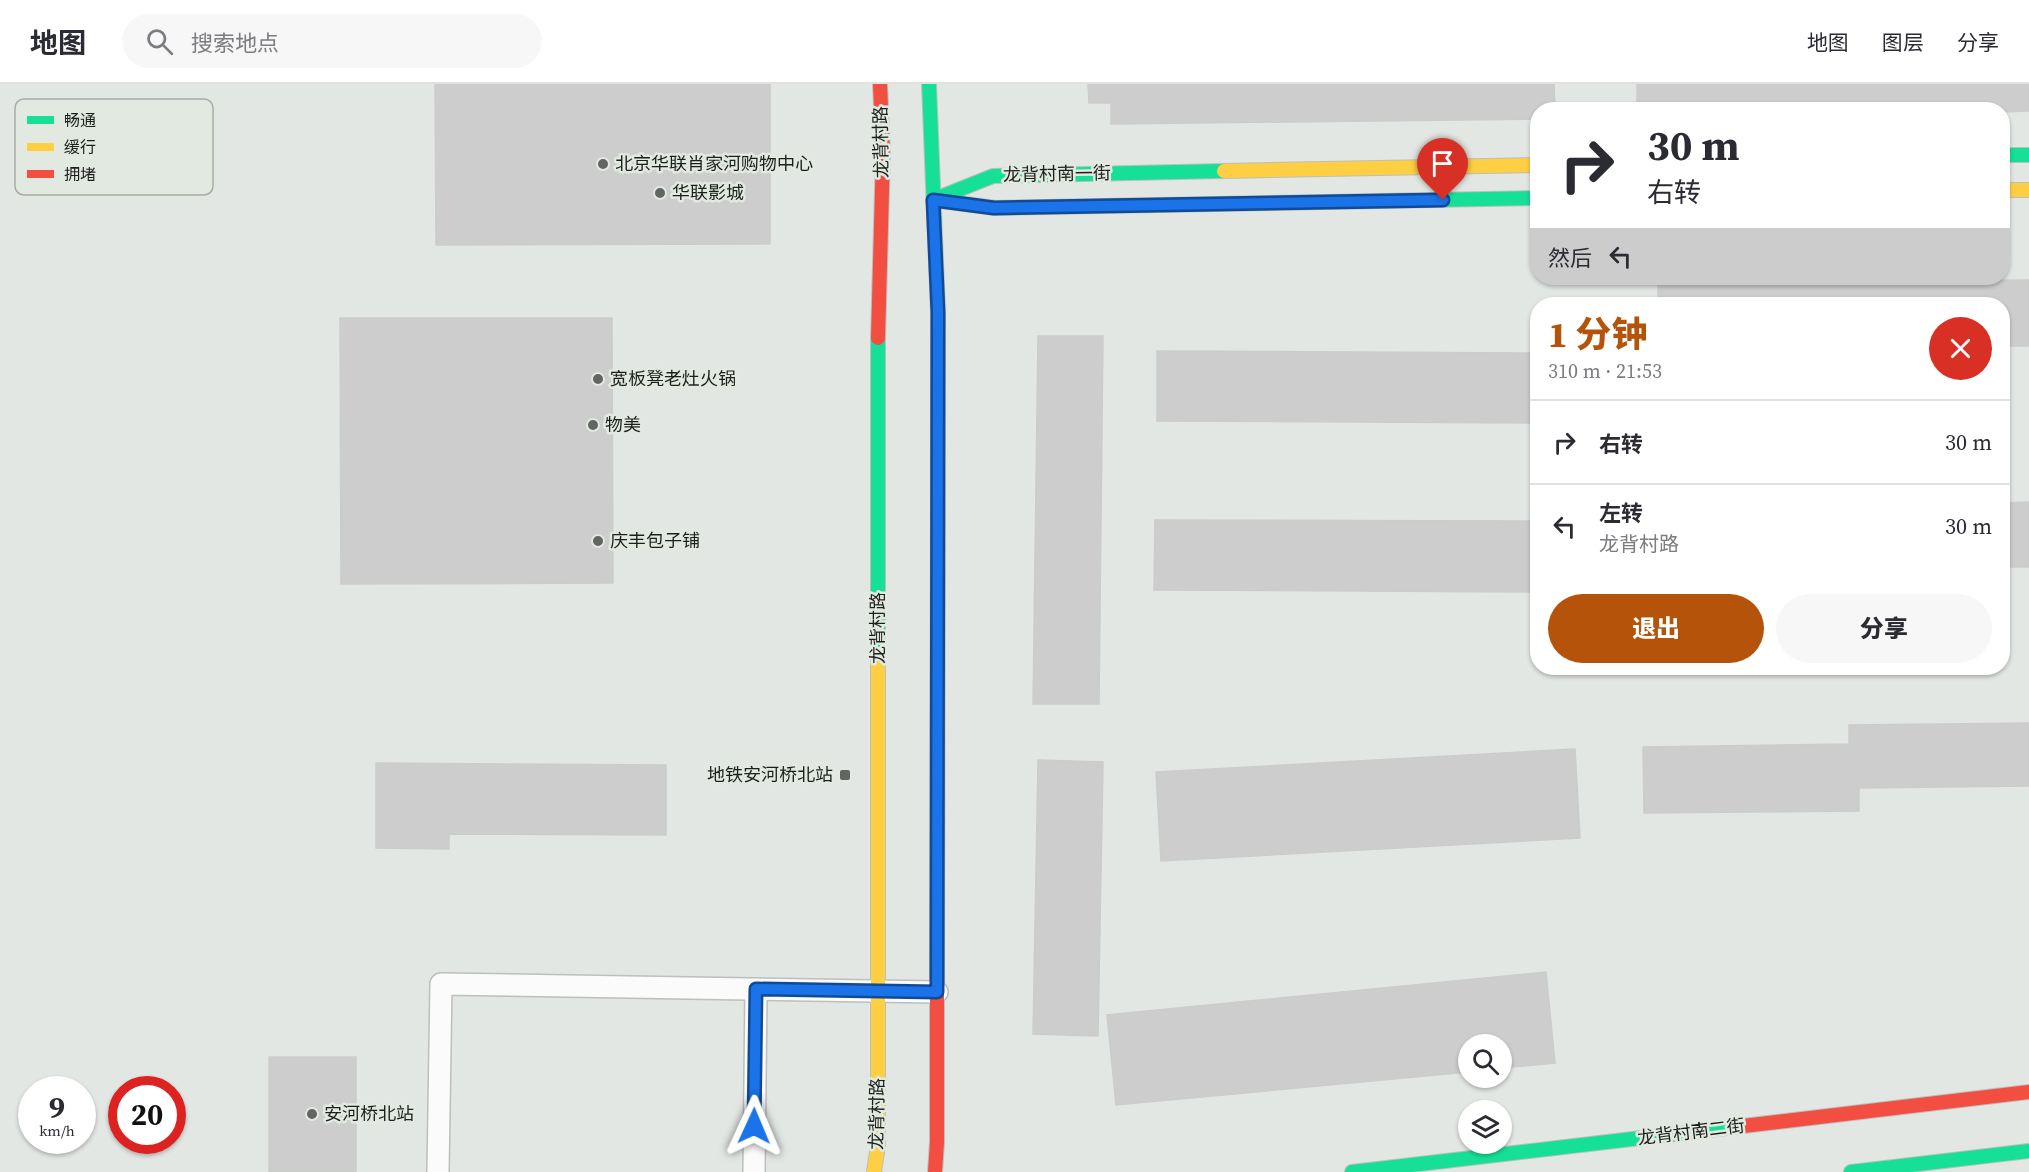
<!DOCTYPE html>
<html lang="zh">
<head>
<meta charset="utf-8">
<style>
  body { margin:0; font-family:"Source Serif 4","Noto Sans SC",serif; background:#f7f7f7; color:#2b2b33; height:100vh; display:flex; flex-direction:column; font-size:22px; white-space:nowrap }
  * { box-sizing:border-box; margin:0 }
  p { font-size:20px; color:#7c7c81 }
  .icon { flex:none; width:33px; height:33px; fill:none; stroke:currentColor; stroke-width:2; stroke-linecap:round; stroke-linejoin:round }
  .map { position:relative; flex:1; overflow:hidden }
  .panel { position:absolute; left:1530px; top:213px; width:480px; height:378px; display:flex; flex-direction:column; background:#fff; border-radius:24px; box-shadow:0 2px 4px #0004 }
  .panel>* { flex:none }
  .hud { position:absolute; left:1530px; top:18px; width:480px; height:183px; border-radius:24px; box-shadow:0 2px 4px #0004; background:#fff; color:#2b2b33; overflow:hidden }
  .fabs { position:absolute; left:1458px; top:950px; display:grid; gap:12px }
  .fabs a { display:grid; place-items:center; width:54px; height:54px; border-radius:50%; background:#fff; box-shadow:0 2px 4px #0004; font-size:30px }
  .speed { position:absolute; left:18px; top:992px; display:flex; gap:12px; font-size:30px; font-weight:700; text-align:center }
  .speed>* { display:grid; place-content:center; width:78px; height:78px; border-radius:50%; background:#fff; box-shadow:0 2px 4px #0004; line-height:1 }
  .speed small { font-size:15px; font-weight:400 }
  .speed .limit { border:9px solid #d22; background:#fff; color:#111 }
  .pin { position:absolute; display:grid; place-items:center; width:51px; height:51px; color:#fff; margin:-62px -26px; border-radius:50% 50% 50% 0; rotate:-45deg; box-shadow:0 0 6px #0007 }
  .pin .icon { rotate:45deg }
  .me { position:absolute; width:66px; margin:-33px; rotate:1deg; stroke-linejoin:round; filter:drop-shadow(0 0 4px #0008) }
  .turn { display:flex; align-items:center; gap:21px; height:126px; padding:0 18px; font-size:27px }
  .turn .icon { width:78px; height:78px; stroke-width:2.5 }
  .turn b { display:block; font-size:42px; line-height:51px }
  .then { display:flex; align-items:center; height:57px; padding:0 18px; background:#0003; gap:12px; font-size:22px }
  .round { display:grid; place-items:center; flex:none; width:63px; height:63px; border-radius:32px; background:#f7f7f7 }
  .overview { display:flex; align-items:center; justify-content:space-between; height:102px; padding:0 18px }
  h1 { font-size:36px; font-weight:800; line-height:45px; color:#b45309 }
  .action { display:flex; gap:12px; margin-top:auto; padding:12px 18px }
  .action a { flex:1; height:69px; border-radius:36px; background:#b45309; color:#fff; font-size:24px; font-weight:800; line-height:69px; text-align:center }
  .action a+a { background:#f7f7f7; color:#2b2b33 }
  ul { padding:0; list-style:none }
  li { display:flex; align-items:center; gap:18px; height:84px; padding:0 18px; border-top:2px solid #e1e1e2 }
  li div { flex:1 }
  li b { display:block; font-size:22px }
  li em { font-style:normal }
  header { display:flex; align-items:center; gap:36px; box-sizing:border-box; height:84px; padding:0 30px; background:#fff; border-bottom:2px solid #e1e1e2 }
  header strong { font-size:28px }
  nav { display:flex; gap:33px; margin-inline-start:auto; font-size:21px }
  .search { width:420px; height:54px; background:#f7f7f7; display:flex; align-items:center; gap:15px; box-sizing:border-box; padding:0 21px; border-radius:33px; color:#7c7c81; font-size:22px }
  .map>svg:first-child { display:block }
</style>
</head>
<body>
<header>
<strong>地图</strong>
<div class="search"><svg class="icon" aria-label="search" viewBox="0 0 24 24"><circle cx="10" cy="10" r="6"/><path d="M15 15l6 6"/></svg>搜索地点</div>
<nav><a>地图</a><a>图层</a><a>分享</a></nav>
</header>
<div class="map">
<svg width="2029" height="1088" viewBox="0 0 2029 1088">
  <rect width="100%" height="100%" fill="#e3e7e3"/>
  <g fill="#cccdcc" stroke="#cbcccb" stroke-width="1.5">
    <polygon points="435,0 770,0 770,160 436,161"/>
    <polygon points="1088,0 1554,0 1555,26 1538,26 1538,35 1111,40 1111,19 1089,19"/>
    <polygon points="1637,0 2029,0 2029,27 2002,28 2002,26 1637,26"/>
    <polygon points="2029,196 2029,262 2002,262 2002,220 1658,220 1658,199"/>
    <polygon points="340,234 612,234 613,499 341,500"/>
    <polygon points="1038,252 1103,252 1099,620 1033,620"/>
    <polygon points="1157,267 1538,269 1538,339 1157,337"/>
    <polygon points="2029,418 2029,483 2002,483 2002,419"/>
    <polygon points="1155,436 1538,437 1538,508 1154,506"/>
    <polygon points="2029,639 2029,702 1859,704 1859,727 1644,729 1643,663 1849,660 1849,641"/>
    <polygon points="1575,665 1580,754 1161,777 1156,688"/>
    <polygon points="1038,676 1103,678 1098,952 1033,950"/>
    <polygon points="376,679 666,681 666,751 449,750 449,765 376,764"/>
    <polygon points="1546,888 1555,979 1502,984 1502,960 1468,960 1468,988 1116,1021 1107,931"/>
    <rect x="269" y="973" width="87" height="115"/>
  </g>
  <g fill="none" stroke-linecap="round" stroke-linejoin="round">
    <g stroke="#bcbfbc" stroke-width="24">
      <g id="lane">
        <polyline points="438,1088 441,900 937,908"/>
        <polyline points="754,1088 756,905"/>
      </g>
    </g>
    <g stroke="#bcbfbc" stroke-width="16">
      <g id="fast">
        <polyline points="929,0 938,228 938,431"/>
        <polyline points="2002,71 2029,71"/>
        <polyline points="933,116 993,92 1224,87"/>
        <polyline points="935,116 995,124 1538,114"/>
        <polyline points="878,254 878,570"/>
        <polyline points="1352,1088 1743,1042"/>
        <polyline points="1851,1088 2029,1067"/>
      </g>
    </g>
    <g stroke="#bcbfbc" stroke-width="16">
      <g id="slow">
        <polyline points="1224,87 1538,81"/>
        <polyline points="2002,106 2029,106"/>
        <polyline points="937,830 938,431"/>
        <polyline points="874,1088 878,1061 878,570"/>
      </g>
    </g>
    <g stroke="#bcbfbc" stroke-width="16">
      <g id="jam">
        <polyline points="878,254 883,69 880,0"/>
        <polyline points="1743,1042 2029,1008"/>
        <polyline points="935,1088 937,1058 937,830"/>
      </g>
    </g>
    <use href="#lane" stroke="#fbfbfb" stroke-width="21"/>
    <use href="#fast" stroke="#16e098" stroke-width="14"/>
    <use href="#slow" stroke="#ffcf43" stroke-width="14"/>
    <use href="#jam" stroke="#f24e42" stroke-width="14"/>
  </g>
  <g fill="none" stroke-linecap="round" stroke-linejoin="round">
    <g stroke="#114b97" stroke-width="15">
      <polyline id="route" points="754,1042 756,905 937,908 938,228 933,116 994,124 1443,116"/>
    </g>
    <use href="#route" stroke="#1a73e8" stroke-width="10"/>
  </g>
  <g fill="#626562" stroke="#e2e9e1" stroke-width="2">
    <circle cx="603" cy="80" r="6"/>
    <circle cx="660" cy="109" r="6"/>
    <circle cx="598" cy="295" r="6"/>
    <circle cx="593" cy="341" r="6"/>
    <circle cx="598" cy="457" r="6"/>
    <rect x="839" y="685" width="12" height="12" rx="3"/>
    <circle cx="312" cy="1030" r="6"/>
  </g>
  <g text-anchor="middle" stroke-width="5" stroke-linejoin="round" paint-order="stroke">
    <g font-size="18" fill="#1d1f1d" stroke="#e2e9e1">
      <text transform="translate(881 58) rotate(-91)" y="6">龙背村路</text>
      <text transform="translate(1057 90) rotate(-1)" y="6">龙背村南一街</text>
      <text transform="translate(878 544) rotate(-90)" y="6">龙背村路</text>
      <text transform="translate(877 1030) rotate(-89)" y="6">龙背村路</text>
      <text transform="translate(1691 1048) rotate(-7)" y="6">龙背村南二街</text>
    </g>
    <g font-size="18" fill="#1d1f1d" stroke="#e2e9e1" text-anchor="start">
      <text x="615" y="86">北京华联肖家河购物中心</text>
      <text x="672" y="115">华联影城</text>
      <text x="610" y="301">宽板凳老灶火锅</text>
      <text x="605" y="347">物美</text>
      <text x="610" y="463">庆丰包子铺</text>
      <text x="833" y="697" text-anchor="end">地铁安河桥北站</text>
      <text x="324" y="1036">安河桥北站</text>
    </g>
  </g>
  <rect x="15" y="15" width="198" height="96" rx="9" fill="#e2e9e1" stroke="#a7aca6" stroke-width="1.5"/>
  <rect x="27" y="32" width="27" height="8" fill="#16e098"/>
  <rect x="27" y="59" width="27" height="8" fill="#ffcf43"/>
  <rect x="27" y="86" width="27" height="8" fill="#f24e42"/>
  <g font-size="16" fill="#1d1f1d">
    <text x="64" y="42">畅通</text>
    <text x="64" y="69">缓行</text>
    <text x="64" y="96">拥堵</text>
  </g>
</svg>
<div class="fabs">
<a><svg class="icon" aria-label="search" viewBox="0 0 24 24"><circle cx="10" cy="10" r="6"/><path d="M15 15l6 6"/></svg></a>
<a><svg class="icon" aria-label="layers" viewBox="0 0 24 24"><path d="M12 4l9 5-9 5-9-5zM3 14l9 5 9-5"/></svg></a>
</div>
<div class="speed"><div>9<small>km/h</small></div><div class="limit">20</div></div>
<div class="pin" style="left:1443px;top:116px;background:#d93025"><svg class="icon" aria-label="arrive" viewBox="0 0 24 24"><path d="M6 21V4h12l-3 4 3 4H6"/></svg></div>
<svg class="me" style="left:754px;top:1042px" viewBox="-20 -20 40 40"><path d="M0-17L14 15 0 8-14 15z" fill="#1a73e8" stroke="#fff" stroke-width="4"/></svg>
<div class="hud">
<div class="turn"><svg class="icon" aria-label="right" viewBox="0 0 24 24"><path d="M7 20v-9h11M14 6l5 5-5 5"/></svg><div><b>30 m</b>右转</div></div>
<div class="then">然后<svg class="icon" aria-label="left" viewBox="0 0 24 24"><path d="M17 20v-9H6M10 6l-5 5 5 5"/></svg></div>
</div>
<section class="panel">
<div class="overview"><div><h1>1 分钟</h1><p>310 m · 21:53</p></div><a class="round" style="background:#d93025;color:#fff"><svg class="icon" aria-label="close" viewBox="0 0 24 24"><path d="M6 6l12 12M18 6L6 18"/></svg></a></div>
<ul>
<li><svg class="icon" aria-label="right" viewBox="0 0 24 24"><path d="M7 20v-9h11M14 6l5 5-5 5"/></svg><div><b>右转</b></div><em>30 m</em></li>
<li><svg class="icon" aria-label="left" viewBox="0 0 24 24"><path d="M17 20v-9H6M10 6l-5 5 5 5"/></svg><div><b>左转</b><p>龙背村路</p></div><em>30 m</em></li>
</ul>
<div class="action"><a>退出</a><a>分享</a></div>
</section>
</div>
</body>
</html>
